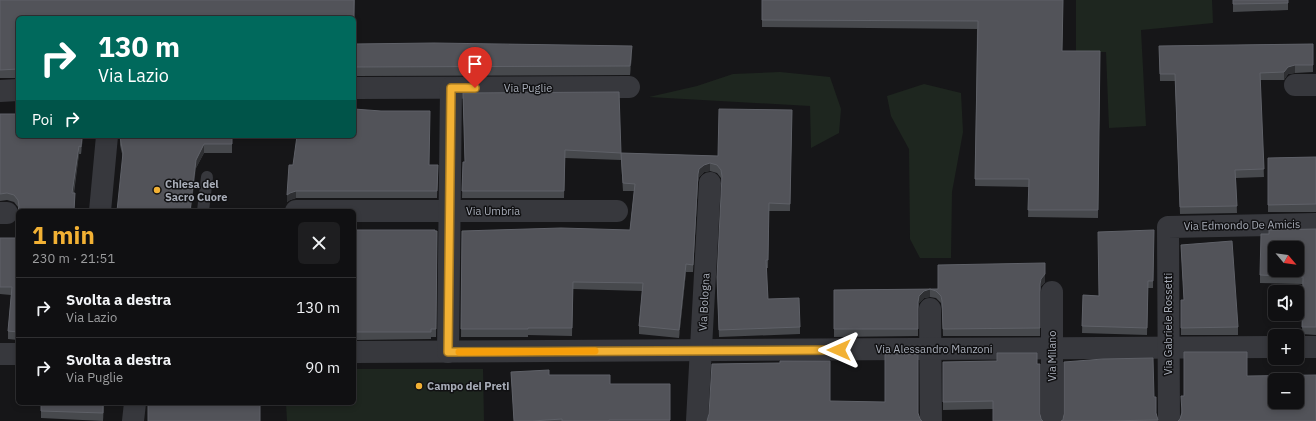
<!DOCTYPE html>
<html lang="it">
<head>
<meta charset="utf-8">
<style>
  body { margin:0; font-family:"IBM Plex Sans",sans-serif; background:#1e1e20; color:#f1f3f6; height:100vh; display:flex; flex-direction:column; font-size:15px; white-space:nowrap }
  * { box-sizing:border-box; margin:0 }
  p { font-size:13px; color:#9c9d9f }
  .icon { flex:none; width:22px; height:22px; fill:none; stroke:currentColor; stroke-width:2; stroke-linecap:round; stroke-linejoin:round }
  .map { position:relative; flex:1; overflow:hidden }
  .details { position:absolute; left:16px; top:209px; width:340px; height:196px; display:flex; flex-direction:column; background:#101012; border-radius:6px; box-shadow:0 2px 6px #0003,0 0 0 1px #303032 }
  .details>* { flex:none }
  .banner { position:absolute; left:16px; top:16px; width:340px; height:122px; border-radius:6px; box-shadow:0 2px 6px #0003,0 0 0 1px #303032; background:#00695c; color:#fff; overflow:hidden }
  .needle { width:26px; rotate:119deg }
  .buttons { position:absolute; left:1268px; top:241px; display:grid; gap:8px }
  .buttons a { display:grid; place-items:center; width:36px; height:36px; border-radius:6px; background:#101012; box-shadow:0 2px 6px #0003,0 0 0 1px #303032; font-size:20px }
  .pin { position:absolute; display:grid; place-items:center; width:34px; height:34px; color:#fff; margin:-41px -17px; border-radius:50% 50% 50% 0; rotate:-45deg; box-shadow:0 0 4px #0007 }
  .pin .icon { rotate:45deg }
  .me { position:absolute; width:44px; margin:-22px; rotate:270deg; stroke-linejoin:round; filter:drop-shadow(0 0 3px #0008) }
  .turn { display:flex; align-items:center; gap:14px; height:84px; padding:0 16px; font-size:18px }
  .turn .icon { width:52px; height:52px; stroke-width:2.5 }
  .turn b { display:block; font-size:28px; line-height:34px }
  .then { display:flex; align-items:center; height:38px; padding:0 16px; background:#0003; gap:8px; font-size:15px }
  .round { display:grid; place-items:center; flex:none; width:42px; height:42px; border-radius:6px; background:#1e1e20 }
  .headline { display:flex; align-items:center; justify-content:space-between; height:68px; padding:0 16px }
  h1 { font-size:24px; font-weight:800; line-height:30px; color:#f2b134 }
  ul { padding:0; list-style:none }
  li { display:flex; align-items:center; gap:12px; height:60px; padding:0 16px; border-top:1px solid #303032 }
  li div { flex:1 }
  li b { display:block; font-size:15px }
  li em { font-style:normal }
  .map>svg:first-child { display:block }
</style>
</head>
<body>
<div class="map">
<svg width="1316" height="421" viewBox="0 0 1316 421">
  <rect width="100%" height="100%" fill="#161618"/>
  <g fill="#1e261f">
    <polygon points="1076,0 1212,0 1213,23 1141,30 1146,126 1109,128 1106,52 1076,52"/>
    <polygon points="780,72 830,77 841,109 839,133 811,148 810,106 649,97 697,86 733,74"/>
    <polygon points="924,84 961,93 963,132 952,192 951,258 920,258 910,239 909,149 891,116 887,96"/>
    <polygon points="354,369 483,369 484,421 287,421 286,403 354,403"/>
  </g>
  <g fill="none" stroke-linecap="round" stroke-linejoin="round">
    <polyline stroke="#37383d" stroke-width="12" points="203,211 207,177"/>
    <g stroke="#37383d" stroke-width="22">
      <polyline points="1295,85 1316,85"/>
      <polyline points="354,88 629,87"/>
      <polyline points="0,91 18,90"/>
      <polyline points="100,211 107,136"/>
      <polyline points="296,211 617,211"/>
      <polyline points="0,213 7,213"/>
      <polyline points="930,309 931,421"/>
      <polyline points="1297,347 1316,347"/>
      <polyline points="354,352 1275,347"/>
      <polyline points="448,352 451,88"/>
      <polyline points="0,354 18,354"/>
      <polyline points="133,421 135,403"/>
      <polyline points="697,421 710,183"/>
      <polyline points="1052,421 1052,292"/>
      <polyline points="1169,421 1168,227 1316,224"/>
    </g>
  </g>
  <g fill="#47494d">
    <polygon points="0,0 355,0 354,18 18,18 18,78 0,78"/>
    <polygon points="762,0 1063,0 1062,51 1100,51 1098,218 1028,217 1029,187 975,186 977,29 762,27"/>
    <polygon points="1233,0 1288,0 1288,10 1233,12"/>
    <polygon points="354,44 632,55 630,75 354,76"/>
    <polygon points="1313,44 1313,72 1295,73 1288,74 1284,80 1260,80 1264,177 1236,178 1237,213 1180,214 1175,81 1160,81 1159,46"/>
    <polygon points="463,93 621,153 718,156 792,110 790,211 769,211 768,268 766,268 768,299 800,327 800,334 719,337 717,284 722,182 721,178 717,173 710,171 704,172 699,177 698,182 693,272 686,272 679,338 639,334 639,326 642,291 573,289 572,336 528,335 528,337 461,337 462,231 630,230 634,191 623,191 621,160 565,158 564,198 462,198 463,162 465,162"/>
    <polygon points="0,114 18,114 18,136 83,136 81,154 79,154 74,193 75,193 74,211 18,211 18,340 8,339 8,331 11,295 0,294 0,238 16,238 18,212 18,207 14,202 7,200 0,201"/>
    <polygon points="232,136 232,153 204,153 196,168 123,158 120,145 120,137"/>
    <polygon points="1316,157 1316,212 1268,212 1268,158"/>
    <polygon points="289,165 438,165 437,198 296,198 290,200 287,202"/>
    <polygon points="1316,229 1316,335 1302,334 1303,284 1260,283 1260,275 1269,234"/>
    <polygon points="354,230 437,231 436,337 431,337 431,339 354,340"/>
    <polygon points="1154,230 1153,288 1148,288 1147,335 1082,333 1083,295 1099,296"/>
    <polygon points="1181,245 1238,327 1238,335 1181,335 1181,300 1184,300"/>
    <polygon points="1045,282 1041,286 1040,292 1040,336 943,336 942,309 941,303 936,298 930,297 924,298 919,303 918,309 918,336 834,337 834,290 938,289"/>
    <polygon points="943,362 1037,364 1040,414 1041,419 993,409 943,410"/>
    <polygon points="511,372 549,375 610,384 670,384 670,421 514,421"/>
    <polygon points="1247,376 1316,421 1178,421 1180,419 1181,413 1184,396"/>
    <polygon points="1154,397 1156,413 1158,421 1061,421"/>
    <polygon points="41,403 104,403 103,421 41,418"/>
  </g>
  <g fill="#2f3033">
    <polygon points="632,46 632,55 630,75 630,66"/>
    <polygon points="1295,65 1295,73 1288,74 1284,80 1284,72 1288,67"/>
    <polygon points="82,136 83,136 81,154 81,147"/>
    <polygon points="204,144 204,153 196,168 191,211 190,211 196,160"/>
    <polygon points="79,146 79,154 72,201 72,193"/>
    <polygon points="710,163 710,171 704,172 699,177 698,182 693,272 698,174 699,169 704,165"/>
    <polygon points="296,191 296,198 290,200 287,202 287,195 290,193"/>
    <polygon points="1045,263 1045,282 1041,286 1040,292 1040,284"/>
    <polygon points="686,264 686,272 679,338 679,330"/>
    <polygon points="930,289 930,297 924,298 919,303 918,309 918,302 919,296 924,291"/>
  </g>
  <g fill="#525359" stroke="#5f6168" fill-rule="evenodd">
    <polygon points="0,0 354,0 354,18 18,18 18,69 0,70"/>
    <polygon points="762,0 1063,0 1062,51 1100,51 1098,210 1028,210 1029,179 975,179 978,21 762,20"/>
    <polygon points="1233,0 1288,0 1288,3 1233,4"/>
    <polygon points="434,43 632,46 630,66 354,67 354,44"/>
    <polygon points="1313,44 1313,65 1295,65 1288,67 1284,72 1260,73 1264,169 1235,170 1237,206 1180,207 1175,74 1160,74 1159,46"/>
    <polygon points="619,92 621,153 565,150 564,191 462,191 463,162 465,162 463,93"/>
    <polygon points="354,109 381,111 430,111 429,165 438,165 437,191 296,191 290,193 287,195 289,165 293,165 297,136 354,136"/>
    <polygon points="719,109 792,110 790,204 769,203 768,260 766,260 768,299 799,298 800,327 719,330 717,277 722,176 721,170 717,165 710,163 704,165 699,169 698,174 693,265 686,264 679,330 639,326 643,283 573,282 572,328 528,328 528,329 461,329 462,231 561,228 630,230 635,184 623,183 621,153 718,156"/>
    <polygon points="0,114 18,114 18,136 82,136 81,147 79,146 72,193 75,193 74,211 18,211 18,332 8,331 12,287 0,287 0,238 16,238 18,212 19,206 18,200 14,195 7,193 0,194"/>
    <polygon points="121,136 232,136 232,144 204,144 196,160 190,211 117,211 123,153 120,137"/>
    <polygon points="1316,157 1316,204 1268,205 1268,158"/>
    <path d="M 1316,229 L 1316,327 L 1302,327 L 1303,277 L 1260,275 L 1261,234 L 1269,234 L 1269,230 ZM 1275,248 L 1297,248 L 1297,270 L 1275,270 Z"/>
    <polygon points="354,230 435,230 435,231 437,231 436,329 431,329 431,332 354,332"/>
    <polygon points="1154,230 1153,281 1148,281 1147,328 1082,326 1083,295 1099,296 1098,232"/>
    <polygon points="1232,241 1238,327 1181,328 1181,300 1184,300 1181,245"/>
    <polygon points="1045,263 1045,274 1041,279 1040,284 1040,328 943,329 942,301 941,296 936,291 930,289 924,291 919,296 918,302 918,329 834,329 834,290 938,289 938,265"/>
    <path d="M 1184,352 L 1247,352 L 1247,376 L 1316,375 L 1316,421 L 1178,421 L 1180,419 L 1182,413 L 1181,396 L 1184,396 ZM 1275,380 L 1297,380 L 1297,402 L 1275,402 Z"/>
    <polygon points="997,353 1037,353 1037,364 1040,364 1040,414 1041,419 1043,421 993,421 993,401 943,402 943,362 997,361"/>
    <polygon points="885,354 918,354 918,413 920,419 922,421 707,421 709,414 712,364 780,363 780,361 830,361 830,401 885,402"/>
    <polygon points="1153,358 1154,397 1156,397 1156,413 1158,420 1101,421 1061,421 1063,420 1064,414 1064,362 1103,359"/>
    <polygon points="549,370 549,375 610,375 610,384 670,384 670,420 609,420 609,421 562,421 562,419 532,421 514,421 511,372"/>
    <polygon points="41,403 103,403 103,413 41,411"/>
    <rect x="148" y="403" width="112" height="18"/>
  </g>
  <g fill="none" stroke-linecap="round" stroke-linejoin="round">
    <g stroke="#9d7322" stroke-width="10">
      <polyline id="route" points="475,88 451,88 448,352 839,350"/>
    </g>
    <use href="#route" stroke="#f2b134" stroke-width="7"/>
    <polyline stroke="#f59e0b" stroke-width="7" points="459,352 595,351"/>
  </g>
  <g fill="#f2b134" stroke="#111113" stroke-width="1.5">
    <circle cx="157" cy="190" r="4"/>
    <circle cx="419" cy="386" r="4"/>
  </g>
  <g text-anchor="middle" stroke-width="3" stroke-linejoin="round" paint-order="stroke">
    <g font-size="11" fill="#a8adb8" stroke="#111113">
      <text x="528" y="92">Via Puglie</text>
      <text x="493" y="215">Via Umbria</text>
      <text transform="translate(1242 225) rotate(-1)" y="4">Via Edmondo De Amicis</text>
      <text transform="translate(704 302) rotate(-87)" y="4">Via Bologna</text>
      <text transform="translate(1168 324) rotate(-90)" y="4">Via Gabriele Rossetti</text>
      <text x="934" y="353">Via Alessandro Manzoni</text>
      <text transform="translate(1052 356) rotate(-90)" y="4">Via Milano</text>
    </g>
    <g font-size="11" font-weight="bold" fill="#a8adb8" stroke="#111113" text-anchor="start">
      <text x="165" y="188">Chiesa del<tspan x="165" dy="13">Sacro Cuore</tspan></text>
      <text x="427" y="390">Campo dei Preti</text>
    </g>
  </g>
</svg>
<div class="buttons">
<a><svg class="needle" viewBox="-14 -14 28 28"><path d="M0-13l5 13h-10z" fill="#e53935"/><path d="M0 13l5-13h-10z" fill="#9c9d9f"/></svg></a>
<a><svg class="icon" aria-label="sound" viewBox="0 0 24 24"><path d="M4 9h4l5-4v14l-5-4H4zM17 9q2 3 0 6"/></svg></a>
<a>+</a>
<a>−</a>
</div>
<div class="pin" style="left:475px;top:88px;background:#d93025"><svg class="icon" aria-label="arrive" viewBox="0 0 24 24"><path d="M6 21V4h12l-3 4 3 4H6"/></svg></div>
<svg class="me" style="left:839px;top:350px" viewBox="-20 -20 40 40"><path d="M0-17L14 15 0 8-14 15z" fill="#f2b134" stroke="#fff" stroke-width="4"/></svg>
<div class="banner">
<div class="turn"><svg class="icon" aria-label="right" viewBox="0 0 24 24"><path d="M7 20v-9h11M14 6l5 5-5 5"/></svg><div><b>130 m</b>Via Lazio</div></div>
<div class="then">Poi<svg class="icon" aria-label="right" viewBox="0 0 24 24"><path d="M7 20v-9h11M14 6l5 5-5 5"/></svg></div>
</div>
<section class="details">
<div class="headline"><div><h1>1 min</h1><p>230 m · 21:51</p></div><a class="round"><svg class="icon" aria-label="close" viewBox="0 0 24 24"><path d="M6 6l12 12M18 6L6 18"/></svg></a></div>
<ul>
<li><svg class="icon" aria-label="right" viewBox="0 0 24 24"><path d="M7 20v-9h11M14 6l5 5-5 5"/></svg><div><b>Svolta a destra</b><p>Via Lazio</p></div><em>130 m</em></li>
<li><svg class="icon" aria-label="right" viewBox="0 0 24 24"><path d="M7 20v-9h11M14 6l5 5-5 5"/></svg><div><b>Svolta a destra</b><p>Via Puglie</p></div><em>90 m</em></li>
</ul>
</section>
</div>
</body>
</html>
